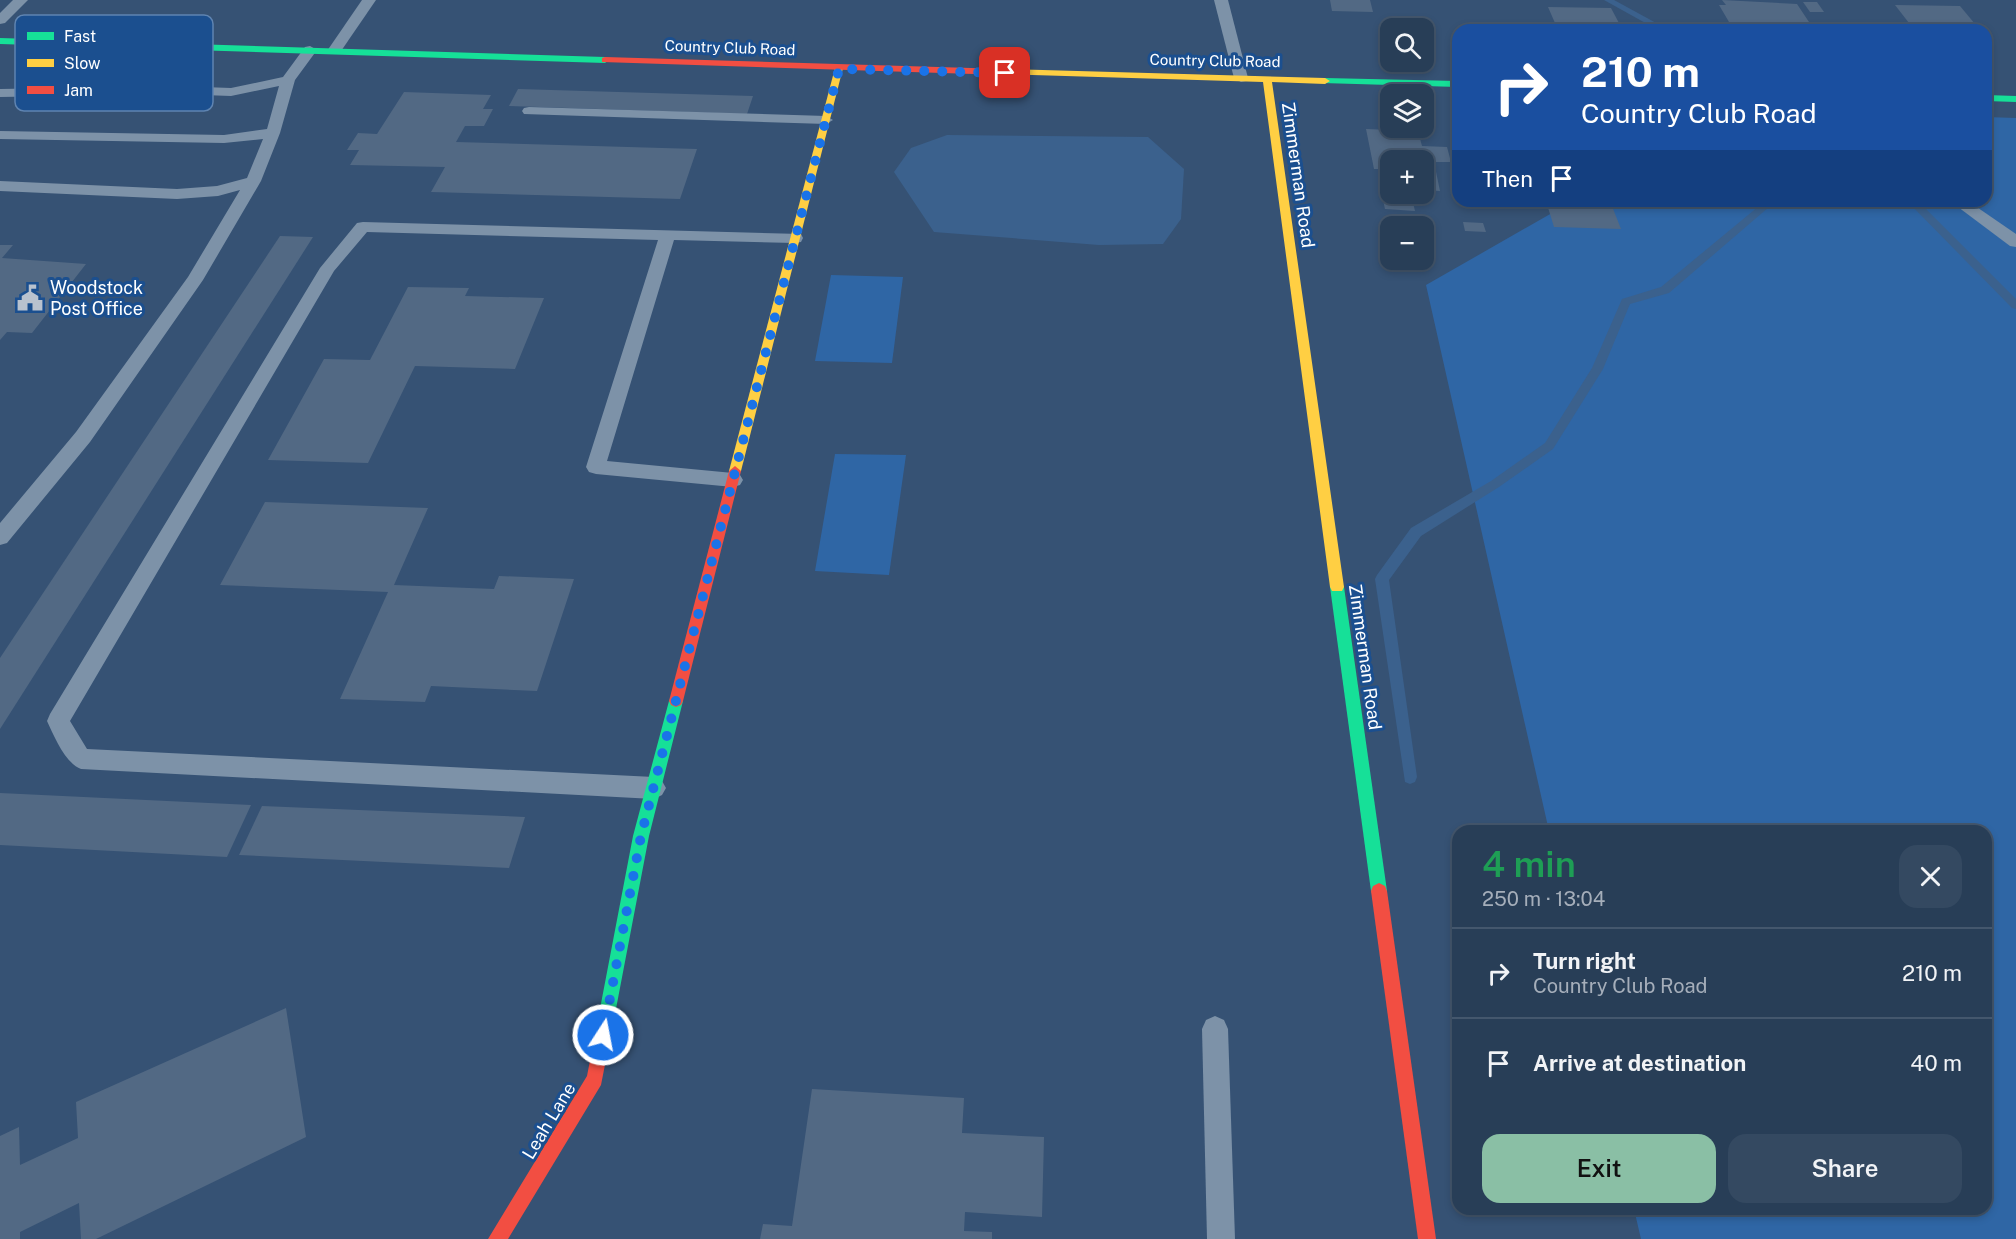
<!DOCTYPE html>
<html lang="en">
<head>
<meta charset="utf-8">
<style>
  body { margin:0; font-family:"Public Sans",sans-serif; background:#344961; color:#f1f3f6; height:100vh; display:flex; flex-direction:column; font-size:22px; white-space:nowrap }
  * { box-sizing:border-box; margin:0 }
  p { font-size:20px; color:#a5aeba }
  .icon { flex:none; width:33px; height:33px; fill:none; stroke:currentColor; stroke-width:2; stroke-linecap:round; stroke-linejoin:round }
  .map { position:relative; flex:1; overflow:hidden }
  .details { position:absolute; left:1452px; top:825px; width:540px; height:390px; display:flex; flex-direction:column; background:#283e57; border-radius:18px; box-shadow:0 3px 9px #0003,0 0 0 2px #44576d }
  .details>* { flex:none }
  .top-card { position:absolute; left:1452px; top:24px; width:540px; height:183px; border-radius:18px; box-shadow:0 3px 9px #0003,0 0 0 2px #44576d; background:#1a4fa0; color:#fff; overflow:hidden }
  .fabs { position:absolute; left:1380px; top:18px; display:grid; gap:12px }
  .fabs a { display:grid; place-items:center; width:54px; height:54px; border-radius:12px; background:#283e57; box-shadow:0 3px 9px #0003,0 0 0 2px #44576d; font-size:30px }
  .pin { position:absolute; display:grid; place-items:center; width:51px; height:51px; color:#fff; margin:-26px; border-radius:12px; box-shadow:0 3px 9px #0006 }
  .me { position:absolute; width:66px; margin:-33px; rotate:11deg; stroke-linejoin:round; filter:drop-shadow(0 0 4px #0008) }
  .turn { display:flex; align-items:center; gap:21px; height:126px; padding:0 30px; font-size:27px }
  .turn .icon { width:78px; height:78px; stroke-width:2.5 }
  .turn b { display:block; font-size:42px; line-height:51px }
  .then { display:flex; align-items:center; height:57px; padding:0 30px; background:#0003; gap:12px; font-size:22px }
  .round { display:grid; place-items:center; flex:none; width:63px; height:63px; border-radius:18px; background:#344961 }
  .overview { display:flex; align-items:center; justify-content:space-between; height:102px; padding:0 30px }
  h1 { font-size:36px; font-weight:600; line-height:45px; color:#1e9e55 }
  .cta { display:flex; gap:12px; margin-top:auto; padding:12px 30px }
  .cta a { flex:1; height:69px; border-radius:18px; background:#8abfa5; color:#111; font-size:24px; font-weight:600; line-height:69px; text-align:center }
  .cta a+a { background:#344961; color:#f1f3f6 }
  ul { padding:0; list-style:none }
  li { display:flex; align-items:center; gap:18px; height:90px; padding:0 30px; border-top:2px solid #44576d }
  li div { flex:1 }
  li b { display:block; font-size:22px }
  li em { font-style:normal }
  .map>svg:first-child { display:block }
</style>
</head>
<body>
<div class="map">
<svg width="2016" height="1239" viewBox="0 0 2016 1239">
  <rect width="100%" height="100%" fill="#365274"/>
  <g fill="#2f66a5">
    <polygon points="1986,117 2016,118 2016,1239 1641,1239 1634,1209 1986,1209 1986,831 1549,831 1426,285 1573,201 1986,201"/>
    <polygon points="831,275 903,277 892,363 815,361"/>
    <polygon points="835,454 906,455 889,575 815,571"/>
  </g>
  <polygon fill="#3b618d" points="947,135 1148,137 1184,169 1181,219 1163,244 1099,245 934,232 894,172 911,148"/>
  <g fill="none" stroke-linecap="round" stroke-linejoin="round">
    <g fill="#3b618d" fill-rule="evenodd">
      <polygon points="1604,0 1614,0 1669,30 1658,30"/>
      <polygon points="1765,201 1776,201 1669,293 1630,304 1603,369 1553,449 1499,487 1421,536 1389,580 1417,777 1415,782 1410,784 1405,782 1375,579 1377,575 1411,528 1491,481 1545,443 1592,368 1622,299 1661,287"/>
      <polygon points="1907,201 1918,201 2016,299 2016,309 2012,308"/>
    </g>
  </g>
  <g fill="#526984">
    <polygon points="1330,0 1370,0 1373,12 1332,11"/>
    <polygon points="1722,0 1797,4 1811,25 1729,22 1719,5 1726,5"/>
    <polygon points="1803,2 1817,2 1824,12 1810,12"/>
    <polygon points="1895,5 1960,6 1975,24 1909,23"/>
    <polygon points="1548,7 1611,8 1620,25 1555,23"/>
    <polygon points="518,89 753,96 747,114 509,106"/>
    <polygon points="404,92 491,95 483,109 493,109 484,126 465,126 456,142 697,149 680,199 431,192 445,167 350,165 359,150 347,150 358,133 377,134"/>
    <polygon points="1366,129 1418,131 1422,146 1447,147 1451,162 1434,162 1440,191 1424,190 1424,160 1390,160 1390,169 1374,169"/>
    <polygon points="1381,191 1411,194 1415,211 1385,209"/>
    <polygon points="1546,201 1610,201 1621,229 1554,227"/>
    <polygon points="1463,222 1483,223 1486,232 1465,231"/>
    <polygon points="280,236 313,237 0,729 0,658"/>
    <polygon points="0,245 13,245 2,258 86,264 32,333 7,332 0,340"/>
    <polygon points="408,287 469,288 465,296 544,298 515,369 415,366 368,463 268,460 324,359 370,360"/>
    <polygon points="265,502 428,508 394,585 494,589 499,576 574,579 537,691 431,686 425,702 340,699 388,592 220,585"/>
    <polygon points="0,793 251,805 227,857 0,845"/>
    <polygon points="262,806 525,817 509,868 239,855"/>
    <polygon points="286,1008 306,1137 96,1239 81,1239 79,1203 20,1232 20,1239 0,1239 0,1136 19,1127 20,1165 78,1138 76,1102"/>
    <polygon points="812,1089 964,1098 962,1133 1044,1137 1042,1217 965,1212 964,1231 992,1232 992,1239 760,1239 763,1224 792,1226"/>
  </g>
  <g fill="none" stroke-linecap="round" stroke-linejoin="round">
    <g fill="#7d92a8" fill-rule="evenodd">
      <polygon points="13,0 28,0 5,23 0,24 0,13"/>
      <polygon points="362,0 376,0 339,54 329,54 327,51"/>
      <polygon points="1214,0 1228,0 1248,78 1246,81 1241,82 1234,78"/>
      <polygon points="310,46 317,50 295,80 280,133 261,181 203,280 90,442 7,543 0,545 0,523 76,432 188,277 240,190 218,196 177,199 0,191 0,181 177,189 217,186 247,178 263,139 224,143 0,139 0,131 224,135 267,129 279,86 231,96 175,94 0,97 0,89 175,86 231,88 283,77 305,47"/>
      <polygon points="529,107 826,116 833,120 826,124 524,114 522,111 524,108"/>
      <polygon points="1950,201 1968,201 2016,234 2016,247 2010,246"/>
      <path d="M 363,222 L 801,234 L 803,238 L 801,242 L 795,243 L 674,240 L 607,461 L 733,473 L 740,475 L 743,480 L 740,485 L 733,487 L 596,474 L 589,472 L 586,467 L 658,240 L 367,232 L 334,271 L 70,721 L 87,749 L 654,777 L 662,781 L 666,788 L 662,795 L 654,799 L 81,769 C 65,763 54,736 47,721 L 50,714 L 320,268 L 357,223 Z"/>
      <polygon points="1215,1016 1224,1020 1228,1029 1235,1239 1207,1239 1202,1029 1206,1020"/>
    </g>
    <g fill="#16e098" fill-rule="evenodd">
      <polygon points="0,38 605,57 609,60 605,63 0,44"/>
      <polygon points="1325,78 1458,81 1458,87 1322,83 1320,81"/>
      <polygon points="1986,95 2016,96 2016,102 1986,101"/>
      <polygon points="1337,582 1342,583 1344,587 1387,891 1385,896 1379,899 1373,896 1371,891 1330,587 1332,583"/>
      <polygon points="676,695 681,697 683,701 649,836 615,1014 613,1020 607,1022 601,1020 599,1014 633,836 669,701 671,697"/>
    </g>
    <g fill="#ffcf43" fill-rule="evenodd">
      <polygon points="839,65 843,68 741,471 735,476 729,471 835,68"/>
      <polygon points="1005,69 1325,78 1330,81 1325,84 1272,82 1344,587 1342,591 1332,591 1330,587 1263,82 1002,74 1001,72"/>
    </g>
    <g fill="#f24e42" fill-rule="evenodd">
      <polygon points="605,57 1005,69 1009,72 1005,75 602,62 602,58"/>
      <polygon points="735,466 741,471 683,701 681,705 676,707 671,705 669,701 729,471"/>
      <polygon points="1379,883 1385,886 1387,891 1436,1239 1418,1239 1371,891 1373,886"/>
      <polygon points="607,1006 613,1008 615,1014 601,1085 508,1239 488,1239 587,1076 599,1014 601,1008"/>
    </g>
  </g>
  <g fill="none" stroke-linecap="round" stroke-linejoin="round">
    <polyline stroke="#1a73e8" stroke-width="10" stroke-dasharray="0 18" points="603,1035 641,836 839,69 1005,73"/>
  </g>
  <defs>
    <g id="civic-bare" transform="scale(2.07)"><path d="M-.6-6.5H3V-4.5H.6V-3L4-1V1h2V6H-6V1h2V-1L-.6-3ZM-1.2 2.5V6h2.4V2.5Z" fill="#b9c2ce" stroke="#1b4f8f" stroke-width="2.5" paint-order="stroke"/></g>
  </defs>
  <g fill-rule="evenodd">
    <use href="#civic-bare" x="30" y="298"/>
  </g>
  <g text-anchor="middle" stroke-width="6" stroke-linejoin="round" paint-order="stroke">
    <g font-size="15" fill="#fff" stroke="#1b4f8f">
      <text transform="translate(730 48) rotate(2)" y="5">Country Club Road</text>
      <text transform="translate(1215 61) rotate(1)" y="5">Country Club Road</text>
    </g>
    <g font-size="18" fill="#fff" stroke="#1b4f8f">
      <text transform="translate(1298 175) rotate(82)" y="6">Zimmerman Road</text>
      <text transform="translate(1365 657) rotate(82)" y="6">Zimmerman Road</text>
      <text transform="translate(549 1121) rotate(-59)" y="6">Leah Lane</text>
    </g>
    <g font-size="18" fill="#fff" stroke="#1b4f8f" text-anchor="start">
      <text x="50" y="294">Woodstock<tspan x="50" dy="21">Post Office</tspan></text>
    </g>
  </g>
  <rect x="15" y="15" width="198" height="96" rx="9" fill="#1b4f8f" stroke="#5f84b1" stroke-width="1.5"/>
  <rect x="27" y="32" width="27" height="8" fill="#16e098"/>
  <rect x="27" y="59" width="27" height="8" fill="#ffcf43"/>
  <rect x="27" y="86" width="27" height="8" fill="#f24e42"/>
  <g font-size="16" fill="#fff">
    <text x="64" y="42">Fast</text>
    <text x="64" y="69">Slow</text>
    <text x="64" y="96">Jam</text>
  </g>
</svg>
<div class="fabs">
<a><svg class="icon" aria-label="search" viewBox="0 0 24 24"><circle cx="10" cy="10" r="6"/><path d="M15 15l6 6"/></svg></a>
<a><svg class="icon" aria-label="layers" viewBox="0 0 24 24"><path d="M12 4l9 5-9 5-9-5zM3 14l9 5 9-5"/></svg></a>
<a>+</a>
<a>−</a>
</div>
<div class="pin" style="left:1005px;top:73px;background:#d93025"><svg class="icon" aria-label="arrive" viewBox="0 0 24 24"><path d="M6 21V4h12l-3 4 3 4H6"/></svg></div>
<svg class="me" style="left:603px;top:1035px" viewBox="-20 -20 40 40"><circle r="17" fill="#1a73e8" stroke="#fff" stroke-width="3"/><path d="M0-11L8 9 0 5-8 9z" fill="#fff"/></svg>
<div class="top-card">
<div class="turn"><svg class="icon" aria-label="right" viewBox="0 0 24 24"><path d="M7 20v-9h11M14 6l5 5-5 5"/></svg><div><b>210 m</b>Country Club Road</div></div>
<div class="then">Then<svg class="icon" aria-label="arrive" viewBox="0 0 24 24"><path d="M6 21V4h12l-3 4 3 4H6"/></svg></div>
</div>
<section class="details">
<div class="overview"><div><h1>4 min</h1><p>250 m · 13:04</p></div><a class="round"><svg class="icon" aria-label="close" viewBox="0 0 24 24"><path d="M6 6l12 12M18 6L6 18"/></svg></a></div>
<ul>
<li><svg class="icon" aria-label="right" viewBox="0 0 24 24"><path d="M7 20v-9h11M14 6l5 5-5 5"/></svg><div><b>Turn right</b><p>Country Club Road</p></div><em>210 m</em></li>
<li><svg class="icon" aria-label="arrive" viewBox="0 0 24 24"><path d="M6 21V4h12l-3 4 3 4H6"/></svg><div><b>Arrive at destination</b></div><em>40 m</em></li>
</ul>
<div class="cta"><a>Exit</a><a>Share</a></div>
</section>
</div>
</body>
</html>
